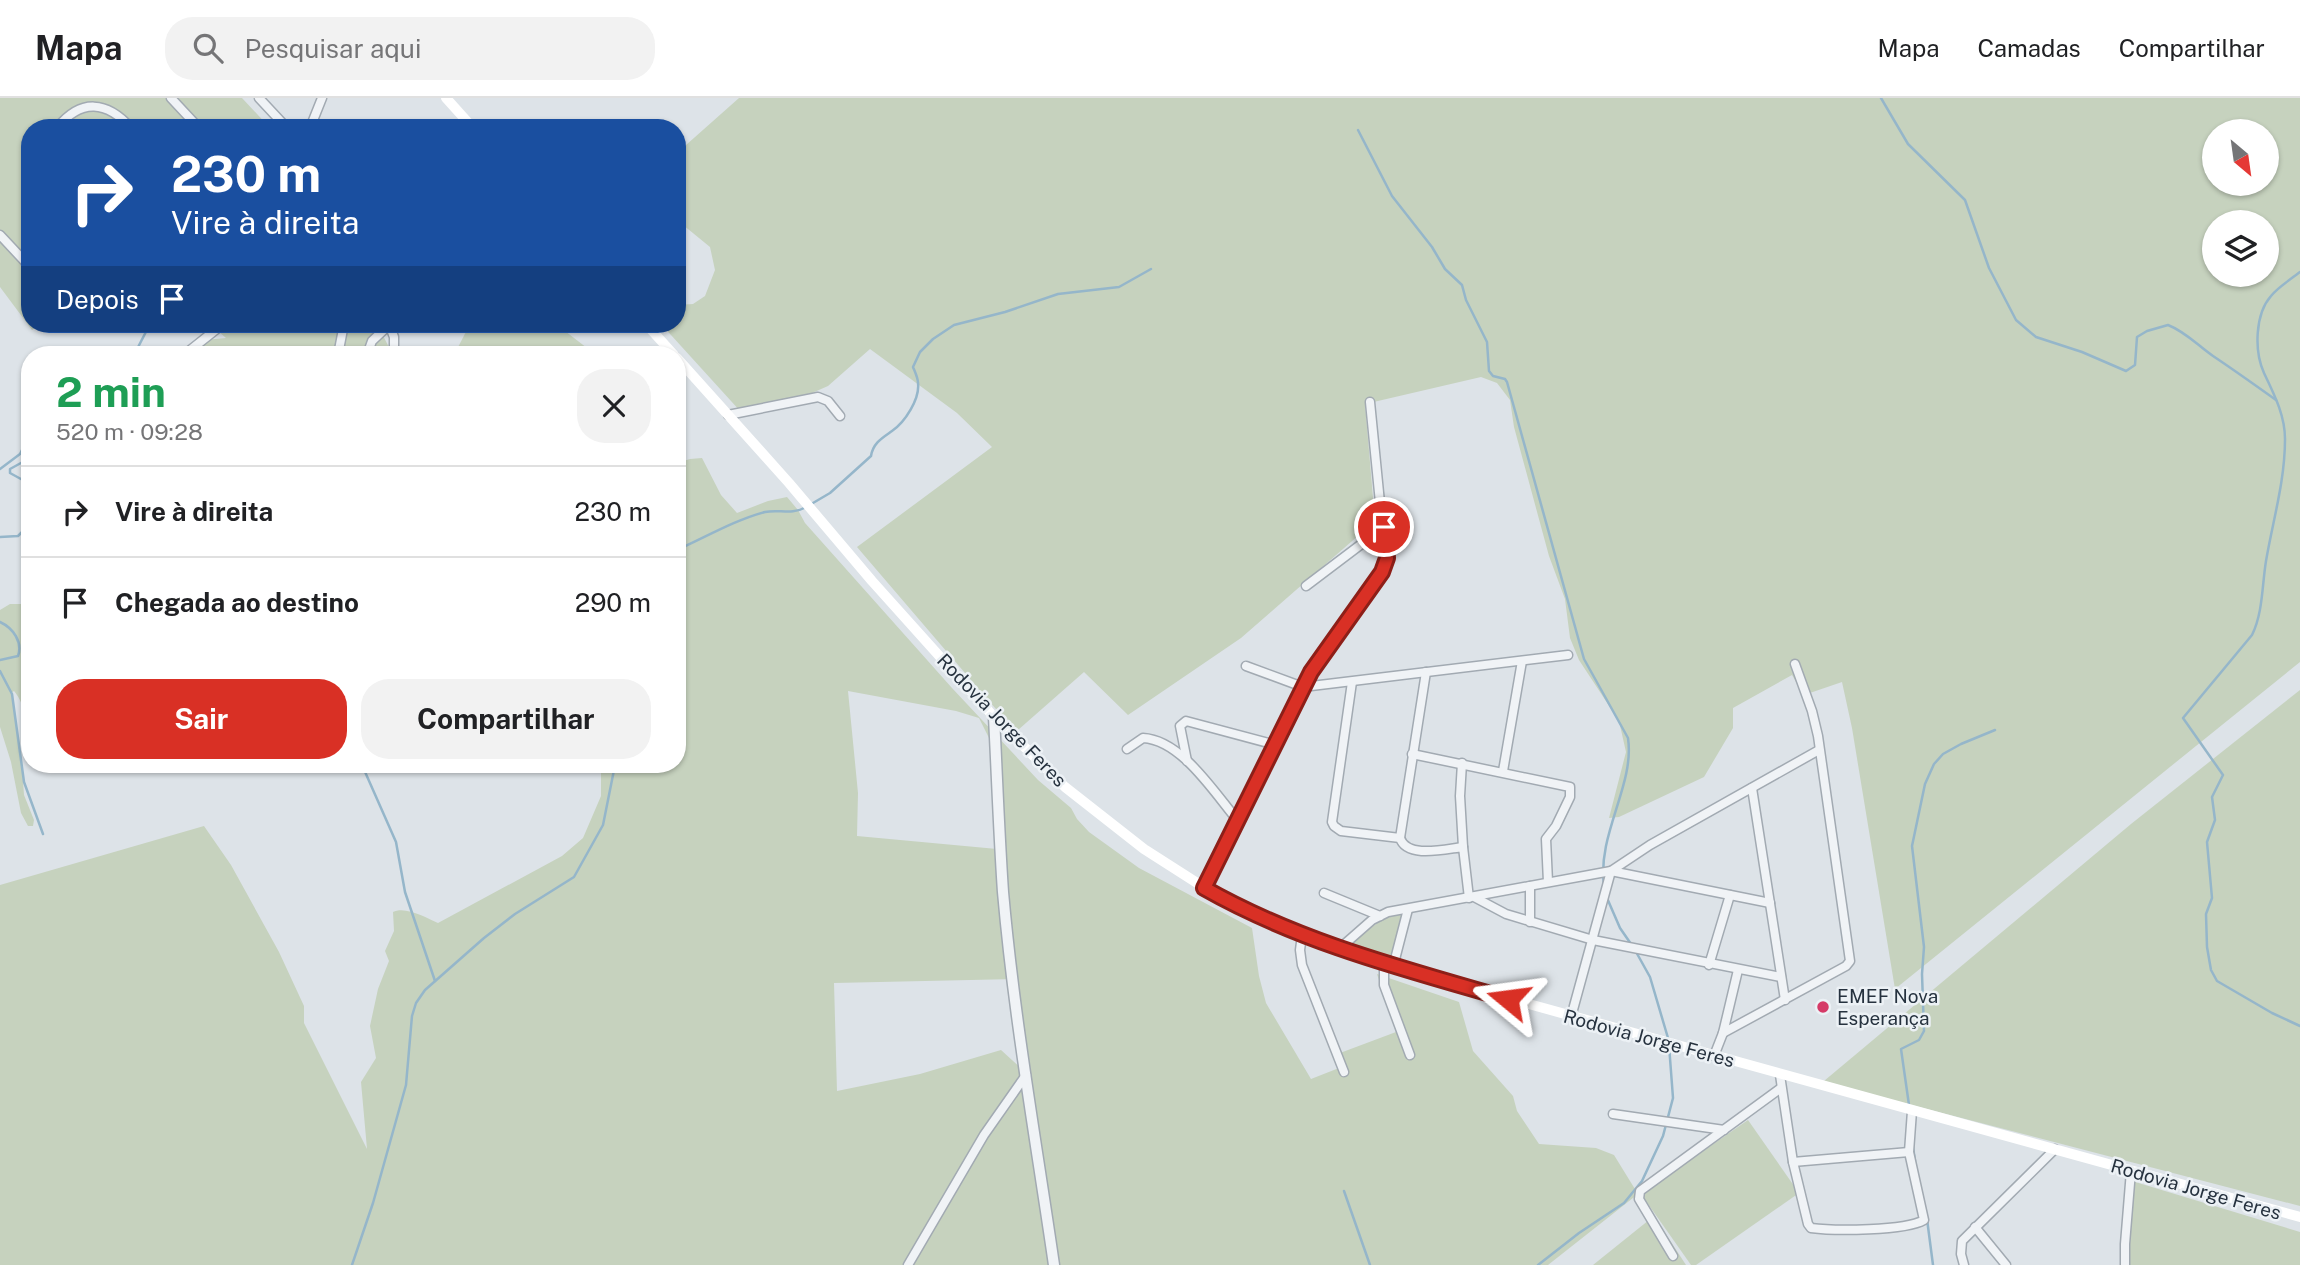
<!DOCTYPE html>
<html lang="pt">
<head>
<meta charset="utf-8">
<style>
  body { margin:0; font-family:"Public Sans",sans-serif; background:#f2f2f2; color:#202124; height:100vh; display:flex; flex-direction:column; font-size:26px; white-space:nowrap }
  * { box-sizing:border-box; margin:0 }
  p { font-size:23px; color:#757577 }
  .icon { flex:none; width:38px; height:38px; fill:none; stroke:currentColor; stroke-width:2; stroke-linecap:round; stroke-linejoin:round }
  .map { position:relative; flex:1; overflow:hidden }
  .side { position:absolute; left:21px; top:248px; width:665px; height:427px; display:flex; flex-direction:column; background:#fff; border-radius:28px; box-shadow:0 2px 5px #0004 }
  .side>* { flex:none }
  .top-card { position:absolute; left:21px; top:21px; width:665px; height:214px; border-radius:28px; box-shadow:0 2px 5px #0004; background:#1a4fa0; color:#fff; overflow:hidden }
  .needle { width:46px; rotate:151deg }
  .controls { position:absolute; left:2202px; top:21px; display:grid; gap:14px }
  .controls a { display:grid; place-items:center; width:77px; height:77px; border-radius:50%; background:#fff; box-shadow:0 2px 5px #0004; font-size:35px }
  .pin { position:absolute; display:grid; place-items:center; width:60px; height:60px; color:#fff; margin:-30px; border:4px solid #fff; border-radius:50%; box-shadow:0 2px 7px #0007 }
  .me { position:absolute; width:77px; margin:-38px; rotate:286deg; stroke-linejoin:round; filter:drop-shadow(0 0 5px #0008) }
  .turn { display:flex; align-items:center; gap:24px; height:147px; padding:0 35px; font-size:32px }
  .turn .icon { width:91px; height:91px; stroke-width:2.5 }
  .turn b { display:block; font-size:49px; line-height:60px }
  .then { display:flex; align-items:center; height:66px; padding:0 35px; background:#0003; gap:14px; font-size:26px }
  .round { display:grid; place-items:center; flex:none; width:74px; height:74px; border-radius:28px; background:#f2f2f2 }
  .summary { display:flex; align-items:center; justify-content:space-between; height:119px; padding:0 35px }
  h1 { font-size:42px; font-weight:700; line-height:52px; color:#1e9e55 }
  .action { display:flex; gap:14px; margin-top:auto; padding:14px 35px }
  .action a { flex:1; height:80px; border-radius:28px; background:#d93025; color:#fff; font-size:28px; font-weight:700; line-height:80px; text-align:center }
  .action a+a { background:#f2f2f2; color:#202124 }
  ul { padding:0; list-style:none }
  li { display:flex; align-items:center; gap:21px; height:91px; padding:0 35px; border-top:2px solid #e0e0e0 }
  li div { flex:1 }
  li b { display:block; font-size:26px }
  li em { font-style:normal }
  header { display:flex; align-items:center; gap:42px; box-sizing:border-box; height:98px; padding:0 35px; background:#fff; border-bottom:2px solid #e0e0e0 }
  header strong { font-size:33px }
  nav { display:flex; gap:38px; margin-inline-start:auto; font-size:24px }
  .search { width:490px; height:63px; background:#f2f2f2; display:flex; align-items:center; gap:18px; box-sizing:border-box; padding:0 24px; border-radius:28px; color:#757577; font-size:26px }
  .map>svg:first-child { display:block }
</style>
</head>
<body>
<header>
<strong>Mapa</strong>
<div class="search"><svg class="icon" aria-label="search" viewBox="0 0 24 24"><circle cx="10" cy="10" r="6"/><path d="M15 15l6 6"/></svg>Pesquisar aqui</div>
<nav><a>Mapa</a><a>Camadas</a><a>Compartilhar</a></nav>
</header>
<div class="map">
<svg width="2300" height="1167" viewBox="0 0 2300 1167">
  <rect width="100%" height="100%" fill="#dde3e8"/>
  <g fill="#c6d2be" fill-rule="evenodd">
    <polygon points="0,0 242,0 270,30 30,30 30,226 40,226 32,232 0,189"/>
    <path d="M 739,0 L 2300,0 L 2300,564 L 1895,891 L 1852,630 L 1842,584 L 1804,597 L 1792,577 L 1733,610 L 1733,630 L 1704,679 L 1619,719 L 1609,720 L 1626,654 L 1619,623 L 1579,562 L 1570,540 L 1565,501 L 1549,458 L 1514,329 L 1510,302 L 1497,285 L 1481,279 L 1365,306 L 1375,423 L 1241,540 L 1128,617 L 1084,574 L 1018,632 L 995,610 L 857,449 L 992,349 L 957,315 L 870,251 L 828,288 L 812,295 L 783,301 L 741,314 L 661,226 L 677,226 L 677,207 L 693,206 L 705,198 L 715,172 L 710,149 L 677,122 L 677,55 ZM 2214,33 L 2266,33 L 2266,86 L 2214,86 ZM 2214,124 L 2266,124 L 2266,177 L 2214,177 Z"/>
    <polygon points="210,226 377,226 393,257 179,257 204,242 226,240"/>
    <polygon points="470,226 556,226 596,257 454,257"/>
    <path d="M 702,360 L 721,397 L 737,415 L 768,403 L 787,399 L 798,412 L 805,425 L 952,590 L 1038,682 L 1071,710 L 1077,721 L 1089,734 L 1139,770 L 1252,830 L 1259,878 L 1266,905 L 1311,981 L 1339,970 L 1340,955 L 1396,934 L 1377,876 L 1459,904 L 1473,953 L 1513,998 L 1517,1013 L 1539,1046 L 1596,1050 L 1614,1057 L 1638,1096 L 1548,1167 L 0,1167 L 0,787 L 204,728 L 231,767 L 279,854 L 304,908 L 304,925 L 367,1051 L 361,984 L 376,960 L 370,928 L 378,891 L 389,863 L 385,853 L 394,833 L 393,814 C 406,808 426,820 438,825 L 562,758 L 583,740 L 601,698 L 601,667 L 677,667 L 677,415 L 682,410 L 677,406 L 677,365 L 690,361 ZM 848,593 L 956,613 L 979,620 L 995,652 L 997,751 L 857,738 L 858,695 ZM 1016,881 L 1033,990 L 1024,973 L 1001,952 L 920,976 L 837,993 L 834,885 Z"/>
    <path d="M 10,506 L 24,506 L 30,510 L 30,645 C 27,628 26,607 14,593 L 11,595 L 21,655 L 24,697 L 34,722 L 33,728 L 28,728 L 21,715 L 11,664 L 0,629 L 0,512 Z"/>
    <polygon points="2300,592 2300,1108 1896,1003 1824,983 2131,726"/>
    <polygon points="1404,815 1390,864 1344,850 1388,817"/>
    <polygon points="1748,1022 1799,1095 1696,1167 1691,1167 1641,1096"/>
    <polygon points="2132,1083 2300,1134 2300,1167 2127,1167"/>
    <polygon points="1654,1118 1686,1167 1593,1167"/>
  </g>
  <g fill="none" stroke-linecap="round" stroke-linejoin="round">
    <g stroke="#95b6ca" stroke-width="2.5">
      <path d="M 1881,0 L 1908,46 L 1965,102 L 1989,170 L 2016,222 L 2036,239 L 2082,254 L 2126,273 L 2135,267 L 2137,239 L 2147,233 L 2168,227 C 2186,234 2197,247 2213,258 C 2234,272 2255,287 2276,302"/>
      <path d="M 1358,32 L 1392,98 L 1432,149 L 1445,171 L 1462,187 L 1466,202 L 1487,244 L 1489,273 L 1493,278 L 1505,281 L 1507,284 L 1584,561 L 1628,640 C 1635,687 1597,736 1604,787"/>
      <path d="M 2300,174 C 2290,182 2278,189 2271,198 C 2255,216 2254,253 2264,275 C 2274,296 2285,317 2285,341 C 2285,383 2273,422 2266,463 C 2262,487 2263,515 2252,537 L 2183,620 L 2223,677 L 2212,699 L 2215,722 L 2207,744 L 2212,800 L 2206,816 L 2207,849 L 2211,872 L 2217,883 L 2272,915 L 2300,928"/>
      <polyline points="134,257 150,226"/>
      <polyline points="30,360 10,371 10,375 30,386"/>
      <polyline points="0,371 20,356 30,336"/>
      <path d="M 813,405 L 830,395 L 871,358 C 873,345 882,340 892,333 C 905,324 920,301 918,285 C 918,280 915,274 913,269 L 920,254 L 933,241 L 954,227 L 1005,214 L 1058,196 L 1119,189 L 1151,171"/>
      <polyline points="0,439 18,438 30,426"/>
      <path d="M 677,452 C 706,439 735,422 765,414 C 778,411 792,417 804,410"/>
      <path d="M 0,524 C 13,530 23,544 18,558 L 0,562"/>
      <polyline points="0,573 12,596 24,684 43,736"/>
      <polyline points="362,667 396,744 405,794 435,883"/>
      <polyline points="1607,800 1620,830 1631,846"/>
      <polyline points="1635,852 1650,879 1668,940"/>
      <polyline points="1909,1007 1901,951 1919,942 1924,933 1922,876 1924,849 1912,748 1925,686 1934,666 1943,656 1961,646 1995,632"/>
      <polyline points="1913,1049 1915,1063"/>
      <polyline points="1344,1093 1370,1167"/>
      <polyline points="1927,1121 1933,1167"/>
      <polyline points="352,1167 373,1105 406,987 412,918 416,905 425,892 484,840 515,816 574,779 603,727 615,667"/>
      <polyline points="1538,1167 1579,1135 1624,1105 1642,1083 1663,1038 1673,1000 1669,947"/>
    </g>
    <g stroke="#a2aab2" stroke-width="11">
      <g id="minor">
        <polyline points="171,0 199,30"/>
        <polyline points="259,0 287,30"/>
        <path d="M 57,30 C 81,0 107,3 131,30"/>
        <polyline points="310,30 322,0"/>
        <polyline points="0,137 30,169"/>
        <polyline points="389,226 394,239 394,257"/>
        <polyline points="184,257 223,226"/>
        <polyline points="338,257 344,226"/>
        <polyline points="367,257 372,243 389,227"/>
        <polyline points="728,317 818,299 828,303 840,318"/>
        <polyline points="1306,488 1384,429"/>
        <polyline points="1246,568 1303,589 1568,557"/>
        <path d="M 1352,584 L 1332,724 L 1334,728 L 1341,733 L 1400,740 C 1407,761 1445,751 1463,749 L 1469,800"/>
        <path d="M 1127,651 L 1143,640 C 1182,642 1215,696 1239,724"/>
        <polyline points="1412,656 1570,689 1570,699 1556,728 1546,741 1548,784"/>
        <polyline points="1187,663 1180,628 1186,623 1276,647"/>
        <polyline points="1462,665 1460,698 1463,749"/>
        <polyline points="1503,673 1522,563"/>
        <polyline points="1752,690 1785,902"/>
        <polyline points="1400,740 1426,574"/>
        <polyline points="1204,791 1311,574 1382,474 1386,465 1370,304"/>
        <polyline points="1324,795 1380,818"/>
        <polyline points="1474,799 1506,816 1593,842 1781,879"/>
        <polyline points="1530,824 1530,788"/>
        <polyline points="1302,837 1300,852 1302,867 1344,974"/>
        <polyline points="1339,851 1372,822 1388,814 1611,773 1770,805"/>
        <polyline points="1384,866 1384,887 1410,957"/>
        <polyline points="1709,867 1730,797"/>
        <polyline points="1393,869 1408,811"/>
        <polyline points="1571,919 1611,773 1650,747 1819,652"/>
        <polyline points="1723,935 1846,868 1850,863 1818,638 1812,613 1795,566"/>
        <polyline points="1714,958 1723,935 1738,872"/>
        <path d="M 1780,977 L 1793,1064 L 1808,1126 L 1811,1130 C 1834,1133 1905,1133 1924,1122 L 1909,1054 L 1912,1013"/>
        <polyline points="1613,1016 1724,1032"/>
        <polyline points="1793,1064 1909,1054"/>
        <polyline points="1975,1129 2006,1167"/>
        <polyline points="1673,1158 1639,1101 1640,1093 1781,990"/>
        <polyline points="908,1167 984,1037 1026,977"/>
        <polyline points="1964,1167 1961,1156 1962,1143 2055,1051"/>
        <polyline points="2125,1167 2125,1146 2131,1073"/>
      </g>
    </g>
    <g stroke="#a2aab2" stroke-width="13">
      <path id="tertiary" d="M 994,619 C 997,677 999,735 1003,794 C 1014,919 1036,1043 1054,1167"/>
    </g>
    <use href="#minor" stroke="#f0f3f6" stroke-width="8"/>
    <use href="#tertiary" stroke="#f0f3f6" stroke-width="10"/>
    <g stroke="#fff" stroke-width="10">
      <polyline points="446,0 473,30"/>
      <polyline points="646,226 674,257"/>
      <polyline points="677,260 789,385 872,483 994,619 1065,689 1144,751 1219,799 1261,820 1317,843 1384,866 2300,1119"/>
    </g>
  </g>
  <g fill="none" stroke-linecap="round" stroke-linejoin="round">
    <g stroke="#8d1f18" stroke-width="18">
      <path id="route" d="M 1384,429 L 1387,460 L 1382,474 L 1311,574 L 1204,790 C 1299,844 1404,871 1508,901"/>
    </g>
    <use href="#route" stroke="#d93025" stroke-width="12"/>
  </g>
  <circle fill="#d53a67" stroke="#ecf1f5" stroke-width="2.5" cx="1823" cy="909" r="7"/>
  <g text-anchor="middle" stroke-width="5" stroke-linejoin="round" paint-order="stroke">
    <g font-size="19" fill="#26323f" stroke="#ecf1f5">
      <text transform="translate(1002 622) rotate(46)" y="7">Rodovia Jorge Feres</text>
      <text transform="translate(1649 940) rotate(15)" y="7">Rodovia Jorge Feres</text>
      <text transform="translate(2196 1091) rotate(16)" y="7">Rodovia Jorge Feres</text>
    </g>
    <g font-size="19" fill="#26323f" stroke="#ecf1f5" text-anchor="start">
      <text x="1837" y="905">EMEF Nova<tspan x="1837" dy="22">Esperança</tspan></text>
    </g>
  </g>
</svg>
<div class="controls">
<a><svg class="needle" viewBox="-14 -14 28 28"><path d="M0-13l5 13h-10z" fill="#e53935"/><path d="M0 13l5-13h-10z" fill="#757577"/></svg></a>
<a><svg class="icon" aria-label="layers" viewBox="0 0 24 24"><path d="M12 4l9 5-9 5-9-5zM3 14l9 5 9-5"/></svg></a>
</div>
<div class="pin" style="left:1384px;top:429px;background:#d93025"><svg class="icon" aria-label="arrive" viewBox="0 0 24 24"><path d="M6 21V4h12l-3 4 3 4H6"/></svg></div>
<svg class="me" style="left:1508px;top:901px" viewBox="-20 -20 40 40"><path d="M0-17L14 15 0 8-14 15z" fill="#d93025" stroke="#fff" stroke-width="4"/></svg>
<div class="top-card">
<div class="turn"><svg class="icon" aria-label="right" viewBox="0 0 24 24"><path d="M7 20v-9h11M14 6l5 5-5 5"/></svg><div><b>230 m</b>Vire à direita</div></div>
<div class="then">Depois<svg class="icon" aria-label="arrive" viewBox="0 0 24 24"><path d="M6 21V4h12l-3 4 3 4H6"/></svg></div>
</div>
<section class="side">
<div class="summary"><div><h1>2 min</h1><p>520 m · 09:28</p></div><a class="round"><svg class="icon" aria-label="close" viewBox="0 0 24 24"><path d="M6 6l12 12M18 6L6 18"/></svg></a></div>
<ul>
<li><svg class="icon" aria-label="right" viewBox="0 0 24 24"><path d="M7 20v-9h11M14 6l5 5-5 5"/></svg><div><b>Vire à direita</b></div><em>230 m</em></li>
<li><svg class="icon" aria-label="arrive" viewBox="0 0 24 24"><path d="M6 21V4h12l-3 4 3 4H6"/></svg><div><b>Chegada ao destino</b></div><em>290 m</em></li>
</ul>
<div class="action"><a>Sair</a><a>Compartilhar</a></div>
</section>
</div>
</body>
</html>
